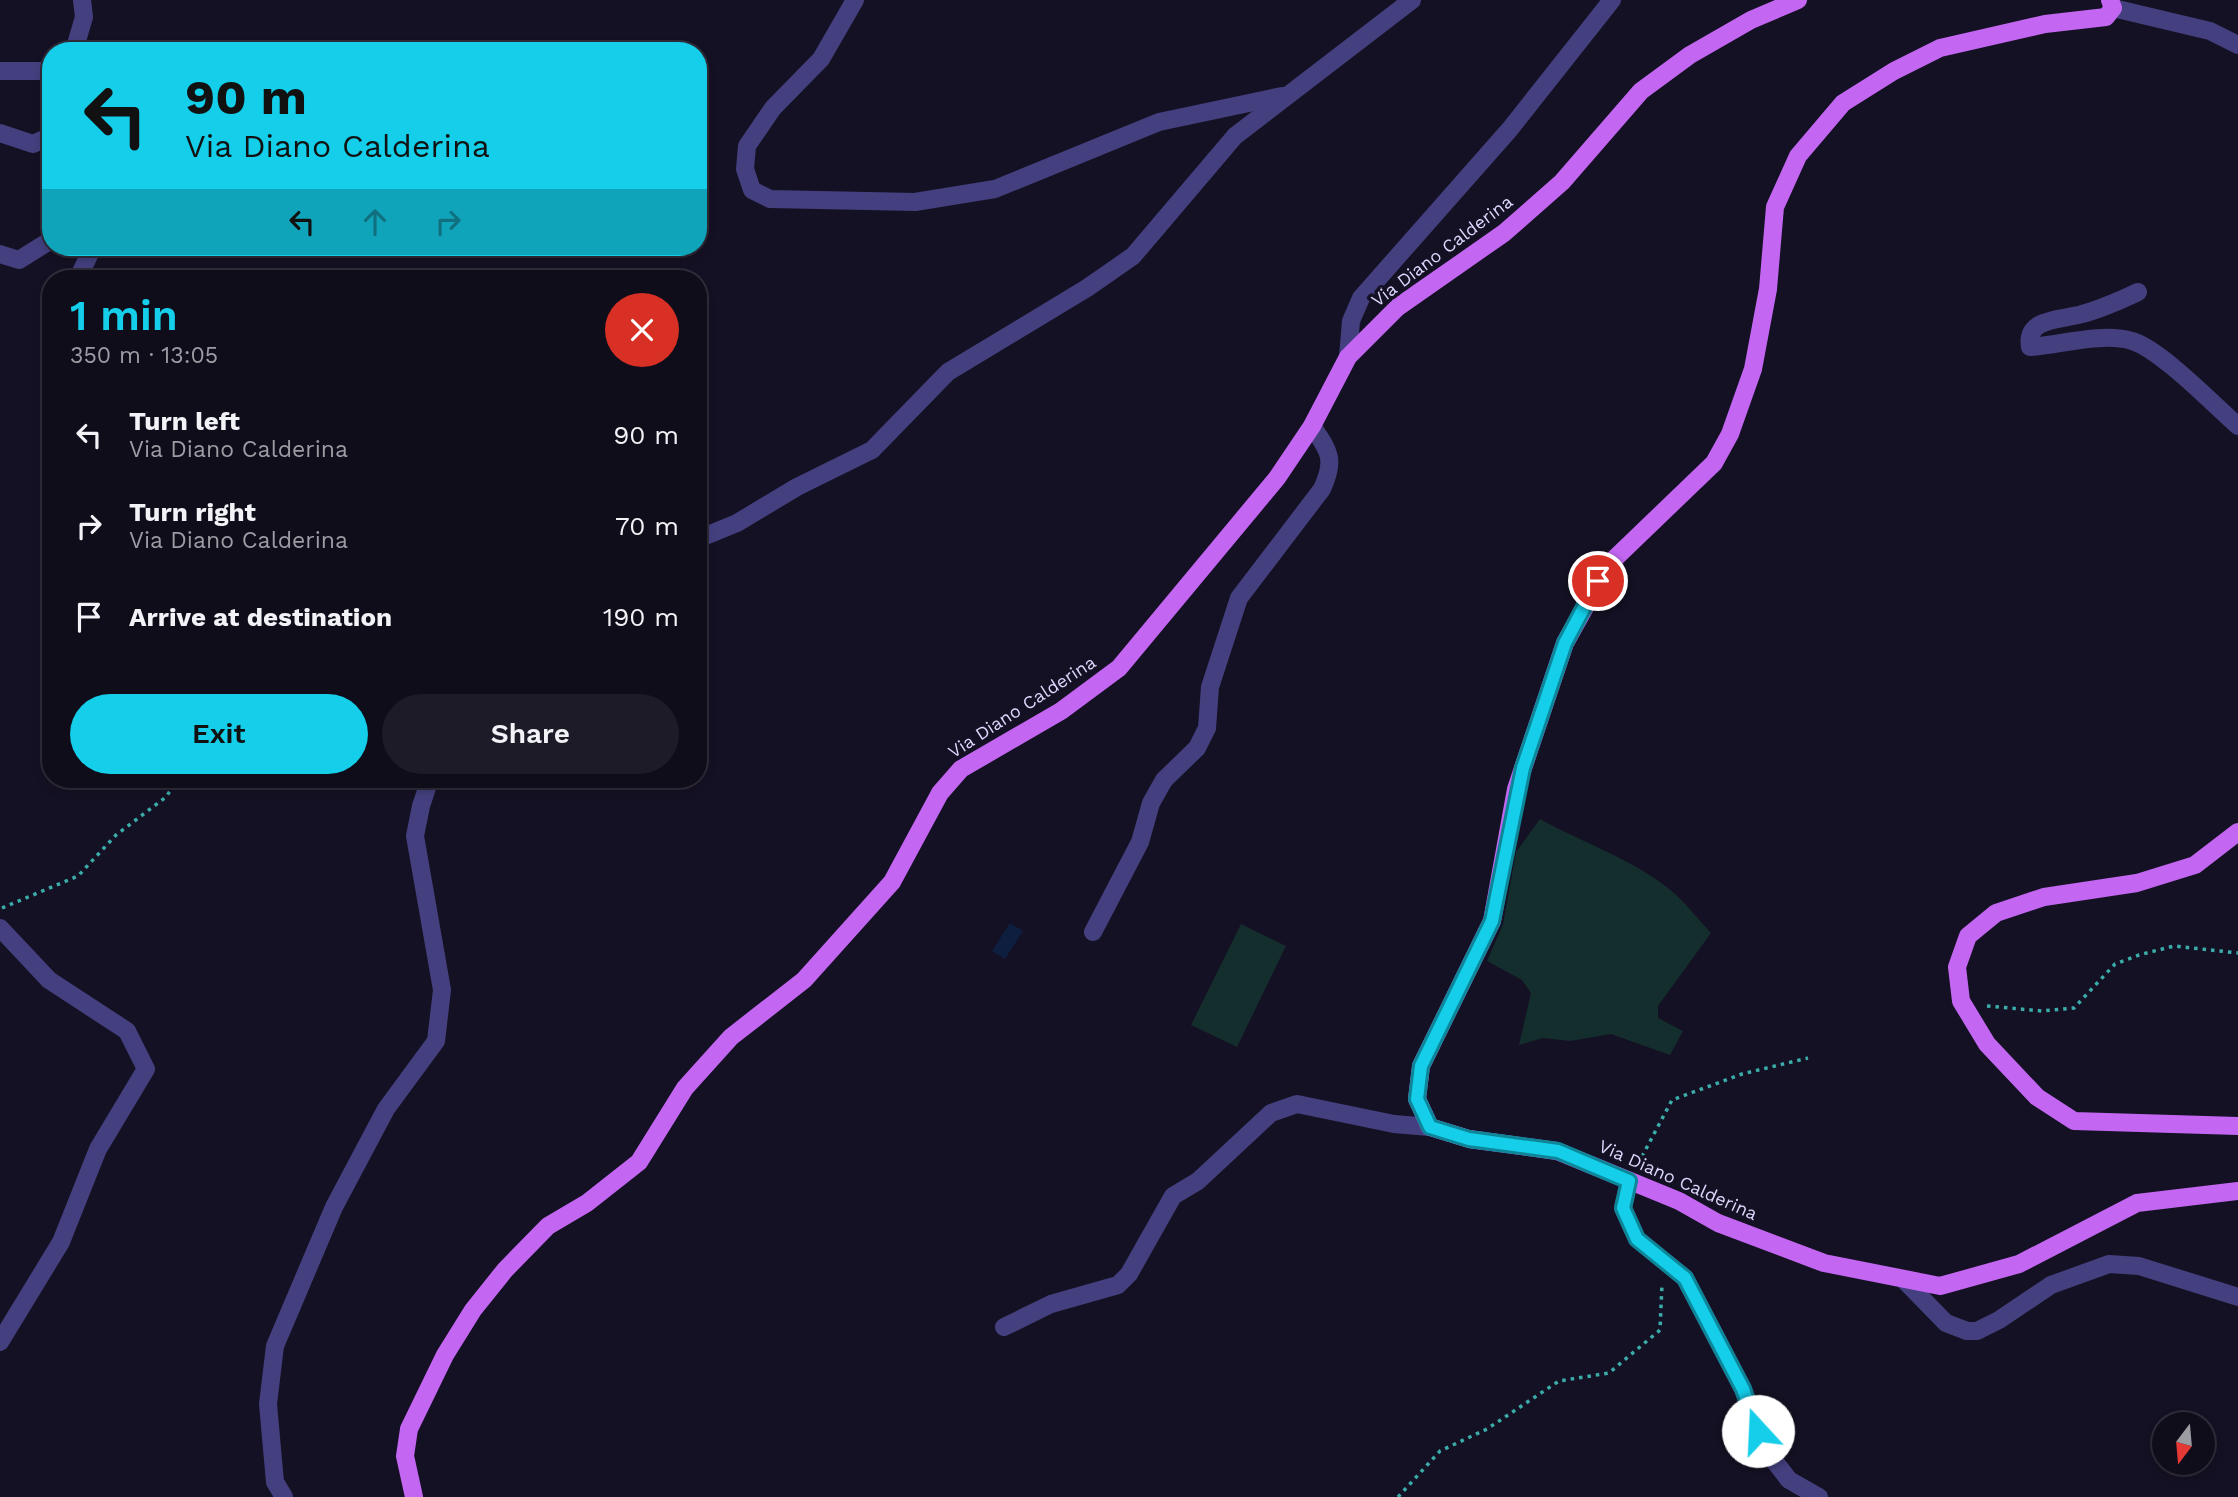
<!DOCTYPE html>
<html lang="en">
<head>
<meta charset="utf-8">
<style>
  body { margin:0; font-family:"Work Sans",sans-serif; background:#1e1b28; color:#f1f3f6; height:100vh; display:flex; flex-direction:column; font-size:26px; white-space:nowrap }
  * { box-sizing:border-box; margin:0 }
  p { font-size:23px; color:#9c9ca3 }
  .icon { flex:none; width:38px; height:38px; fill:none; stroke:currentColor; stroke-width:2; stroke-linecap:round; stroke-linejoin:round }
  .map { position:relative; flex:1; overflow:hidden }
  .drawer { position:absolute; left:42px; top:270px; width:665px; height:518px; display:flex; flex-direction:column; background:#100d1b; border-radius:28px; box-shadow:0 4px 10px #0003,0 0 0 2px #302d3a }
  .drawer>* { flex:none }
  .hud { position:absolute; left:42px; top:42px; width:665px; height:214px; border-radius:28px; box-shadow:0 4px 10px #0003,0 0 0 2px #302d3a; background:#14ceea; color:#111; overflow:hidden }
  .needle { width:46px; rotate:196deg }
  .fabs { position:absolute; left:2152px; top:1412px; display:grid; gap:14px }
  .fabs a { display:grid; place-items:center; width:63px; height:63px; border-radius:50%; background:#100d1b; box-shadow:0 4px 10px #0003,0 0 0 2px #302d3a; font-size:35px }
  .pin { position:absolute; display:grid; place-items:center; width:60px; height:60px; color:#fff; margin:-30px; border:4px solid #fff; border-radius:50%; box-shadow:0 2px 7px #0007 }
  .me { position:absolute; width:77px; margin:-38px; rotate:340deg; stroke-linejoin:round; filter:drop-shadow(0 0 5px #0008) }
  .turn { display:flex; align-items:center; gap:24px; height:147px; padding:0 28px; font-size:32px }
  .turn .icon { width:91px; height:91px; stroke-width:2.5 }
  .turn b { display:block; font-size:49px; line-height:60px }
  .lanes { display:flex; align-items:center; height:66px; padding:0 28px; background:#0003; justify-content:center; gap:35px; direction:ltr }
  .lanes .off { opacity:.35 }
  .round { display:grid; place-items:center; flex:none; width:74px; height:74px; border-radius:37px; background:#1e1b28 }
  .summary { display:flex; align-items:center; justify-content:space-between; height:119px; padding:0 28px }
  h1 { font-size:42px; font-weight:600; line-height:52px; color:#14ceea }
  .primary-button { display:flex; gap:14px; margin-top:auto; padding:14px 28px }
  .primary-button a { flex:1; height:80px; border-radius:42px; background:#14ceea; color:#111; font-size:28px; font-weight:600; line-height:80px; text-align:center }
  .primary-button a+a { background:#1e1b28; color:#f1f3f6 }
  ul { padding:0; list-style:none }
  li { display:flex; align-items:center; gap:21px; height:91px; padding:0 28px }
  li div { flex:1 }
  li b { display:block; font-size:26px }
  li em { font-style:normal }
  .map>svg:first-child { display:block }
</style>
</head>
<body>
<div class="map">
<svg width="2238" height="1497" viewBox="0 0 2238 1497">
  <rect width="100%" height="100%" fill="#151124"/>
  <g fill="#142d2d">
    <path d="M 1540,819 C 1583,843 1636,860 1674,893 C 1687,905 1699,920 1711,933 L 1658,1006 L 1658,1018 L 1683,1031 L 1670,1055 L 1611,1034 L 1570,1041 L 1543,1038 L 1519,1045 L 1531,993 L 1522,980 L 1487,961 L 1503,924 L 1516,852 Z"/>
    <polygon points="1241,924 1286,946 1237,1047 1191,1025"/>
  </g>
  <polygon fill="#0e1e3f" points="1010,923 1023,931 1005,959 992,951"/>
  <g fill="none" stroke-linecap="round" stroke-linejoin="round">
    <g stroke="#3aadaa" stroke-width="3.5" stroke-dasharray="3.5 5" stroke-linecap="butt">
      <polyline points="2,908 78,876 116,835 166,797 178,779"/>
      <polyline points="1987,1006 2042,1011 2074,1008 2115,964 2139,955 2174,946 2238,953"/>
      <polyline points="1638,1164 1672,1100 1742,1074 1808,1058"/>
      <polyline points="1398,1497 1440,1451 1487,1429 1559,1381 1609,1373 1660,1330 1662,1284"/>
    </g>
    <g stroke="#44407f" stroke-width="18">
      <polyline points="855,0 821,59 773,108 747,146 745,169 752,190 770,199 915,202 995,189 1159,122 1282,96"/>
      <polyline points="2113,8 2210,31 2238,45"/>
      <polyline points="74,51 84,17 82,0"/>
      <polyline points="0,71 51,71"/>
      <polyline points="0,133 33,144 51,136"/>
      <polyline points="0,254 19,260 51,240"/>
      <polyline points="78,278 93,247"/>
      <path d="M 2138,292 C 2119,301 2101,309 2082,314 C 2063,320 2025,317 2030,347 C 2059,345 2103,332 2132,341 C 2160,349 2214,405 2238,426"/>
      <polyline points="1348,357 1351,321 1361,298 1510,129 1612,0"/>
      <polyline points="698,539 737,523 797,487 872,450 948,372 1087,288 1133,256 1235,136 1412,0"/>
      <polyline points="0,928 49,980 127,1031 146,1069 98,1149 61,1242 0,1342"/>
      <path d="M 1093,932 L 1140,842 L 1151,803 L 1164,780 L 1197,748 L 1207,728 L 1210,687 L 1239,598 L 1322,489 C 1336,459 1329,451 1312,426"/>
      <polyline points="1629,1181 1623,1208 1637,1239 1685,1278 1743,1389 1762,1445 1789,1480 1819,1497"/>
      <polyline points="1905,1281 1946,1323 1967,1331 1977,1331 1999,1320 2051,1285 2109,1264 2139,1266 2238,1297"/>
      <polyline points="1004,1327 1051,1304 1118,1285 1129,1274 1173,1196 1198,1181 1271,1113 1297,1104 1394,1124 1430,1127"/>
      <polyline points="284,1497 275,1482 268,1404 275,1346 334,1207 386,1109 436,1041 442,990 415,836 421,806 430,779"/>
    </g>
    <g stroke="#c367f2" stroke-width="18">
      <polyline points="2110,0 2113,8 2106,17 2045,24 1940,48 1894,71 1843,103 1798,156 1775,207 1768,289 1753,369 1730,434 1714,463 1609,564 1565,643 1516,789 1492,921 1421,1066 1417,1099 1430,1127 1469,1139 1557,1151 1679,1201 1718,1223 1824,1263 1940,1286 2019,1264 2137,1203 2238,1191"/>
      <polyline points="2238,832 2195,865 2137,883 2044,897 1996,913 1968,936 1957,967 1961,1001 1987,1044 2037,1097 2074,1121 2238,1126"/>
      <polyline points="414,1497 405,1456 409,1429 445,1355 473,1310 505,1270 548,1226 587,1203 639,1162 685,1088 731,1037 804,980 892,882 940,793 961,769 1061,711 1119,668 1277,478 1312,426 1348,357 1398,307 1504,233 1562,182 1641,91 1690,55 1751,20 1798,0"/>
    </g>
  </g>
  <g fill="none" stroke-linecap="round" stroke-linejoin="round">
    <g stroke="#0d8698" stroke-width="18">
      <polyline id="route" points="1598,581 1565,643 1523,768 1492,921 1421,1066 1417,1099 1430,1127 1469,1139 1558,1151 1629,1181 1623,1208 1637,1239 1685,1278 1743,1389 1758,1431"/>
    </g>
    <use href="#route" stroke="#14ceea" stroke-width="12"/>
  </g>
  <g text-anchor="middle" stroke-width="7" stroke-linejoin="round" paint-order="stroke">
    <g font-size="18" fill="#dcd7fc" stroke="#151124">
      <text transform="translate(1442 251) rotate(-37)" y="6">Via Diano Calderina</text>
      <text transform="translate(1022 707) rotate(-33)" y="6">Via Diano Calderina</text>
      <text transform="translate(1678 1180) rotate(24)" y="6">Via Diano Calderina</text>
    </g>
  </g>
</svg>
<div class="fabs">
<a><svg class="needle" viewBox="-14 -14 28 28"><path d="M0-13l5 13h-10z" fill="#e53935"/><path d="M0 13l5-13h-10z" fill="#9c9ca3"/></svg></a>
</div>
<div class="pin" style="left:1598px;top:581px;background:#d93025"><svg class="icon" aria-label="arrive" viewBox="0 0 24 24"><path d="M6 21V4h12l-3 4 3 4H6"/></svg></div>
<svg class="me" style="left:1758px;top:1431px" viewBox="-20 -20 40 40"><circle r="19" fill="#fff"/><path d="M0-13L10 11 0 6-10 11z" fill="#14ceea"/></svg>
<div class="hud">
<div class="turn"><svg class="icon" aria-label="left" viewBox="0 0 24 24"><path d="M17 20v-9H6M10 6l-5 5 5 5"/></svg><div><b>90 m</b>Via Diano Calderina</div></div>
<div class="lanes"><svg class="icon" aria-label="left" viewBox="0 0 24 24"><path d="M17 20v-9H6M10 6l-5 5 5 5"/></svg><svg class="icon off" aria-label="ahead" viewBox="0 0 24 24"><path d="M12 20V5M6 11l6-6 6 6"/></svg><svg class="icon off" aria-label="right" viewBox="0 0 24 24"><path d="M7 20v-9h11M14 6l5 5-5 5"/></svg></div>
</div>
<section class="drawer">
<div class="summary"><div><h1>1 min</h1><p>350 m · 13:05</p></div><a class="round" style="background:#d93025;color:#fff"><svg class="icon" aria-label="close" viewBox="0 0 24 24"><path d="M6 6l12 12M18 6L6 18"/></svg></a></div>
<ul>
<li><svg class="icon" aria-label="left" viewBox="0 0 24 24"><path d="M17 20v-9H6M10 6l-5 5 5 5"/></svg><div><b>Turn left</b><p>Via Diano Calderina</p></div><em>90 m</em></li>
<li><svg class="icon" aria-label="right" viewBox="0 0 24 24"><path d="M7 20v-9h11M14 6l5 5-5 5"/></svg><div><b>Turn right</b><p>Via Diano Calderina</p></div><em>70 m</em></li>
<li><svg class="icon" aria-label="arrive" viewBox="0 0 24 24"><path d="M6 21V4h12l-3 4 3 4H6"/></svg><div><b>Arrive at destination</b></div><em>190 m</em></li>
</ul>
<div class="primary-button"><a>Exit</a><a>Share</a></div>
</section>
</div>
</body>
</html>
